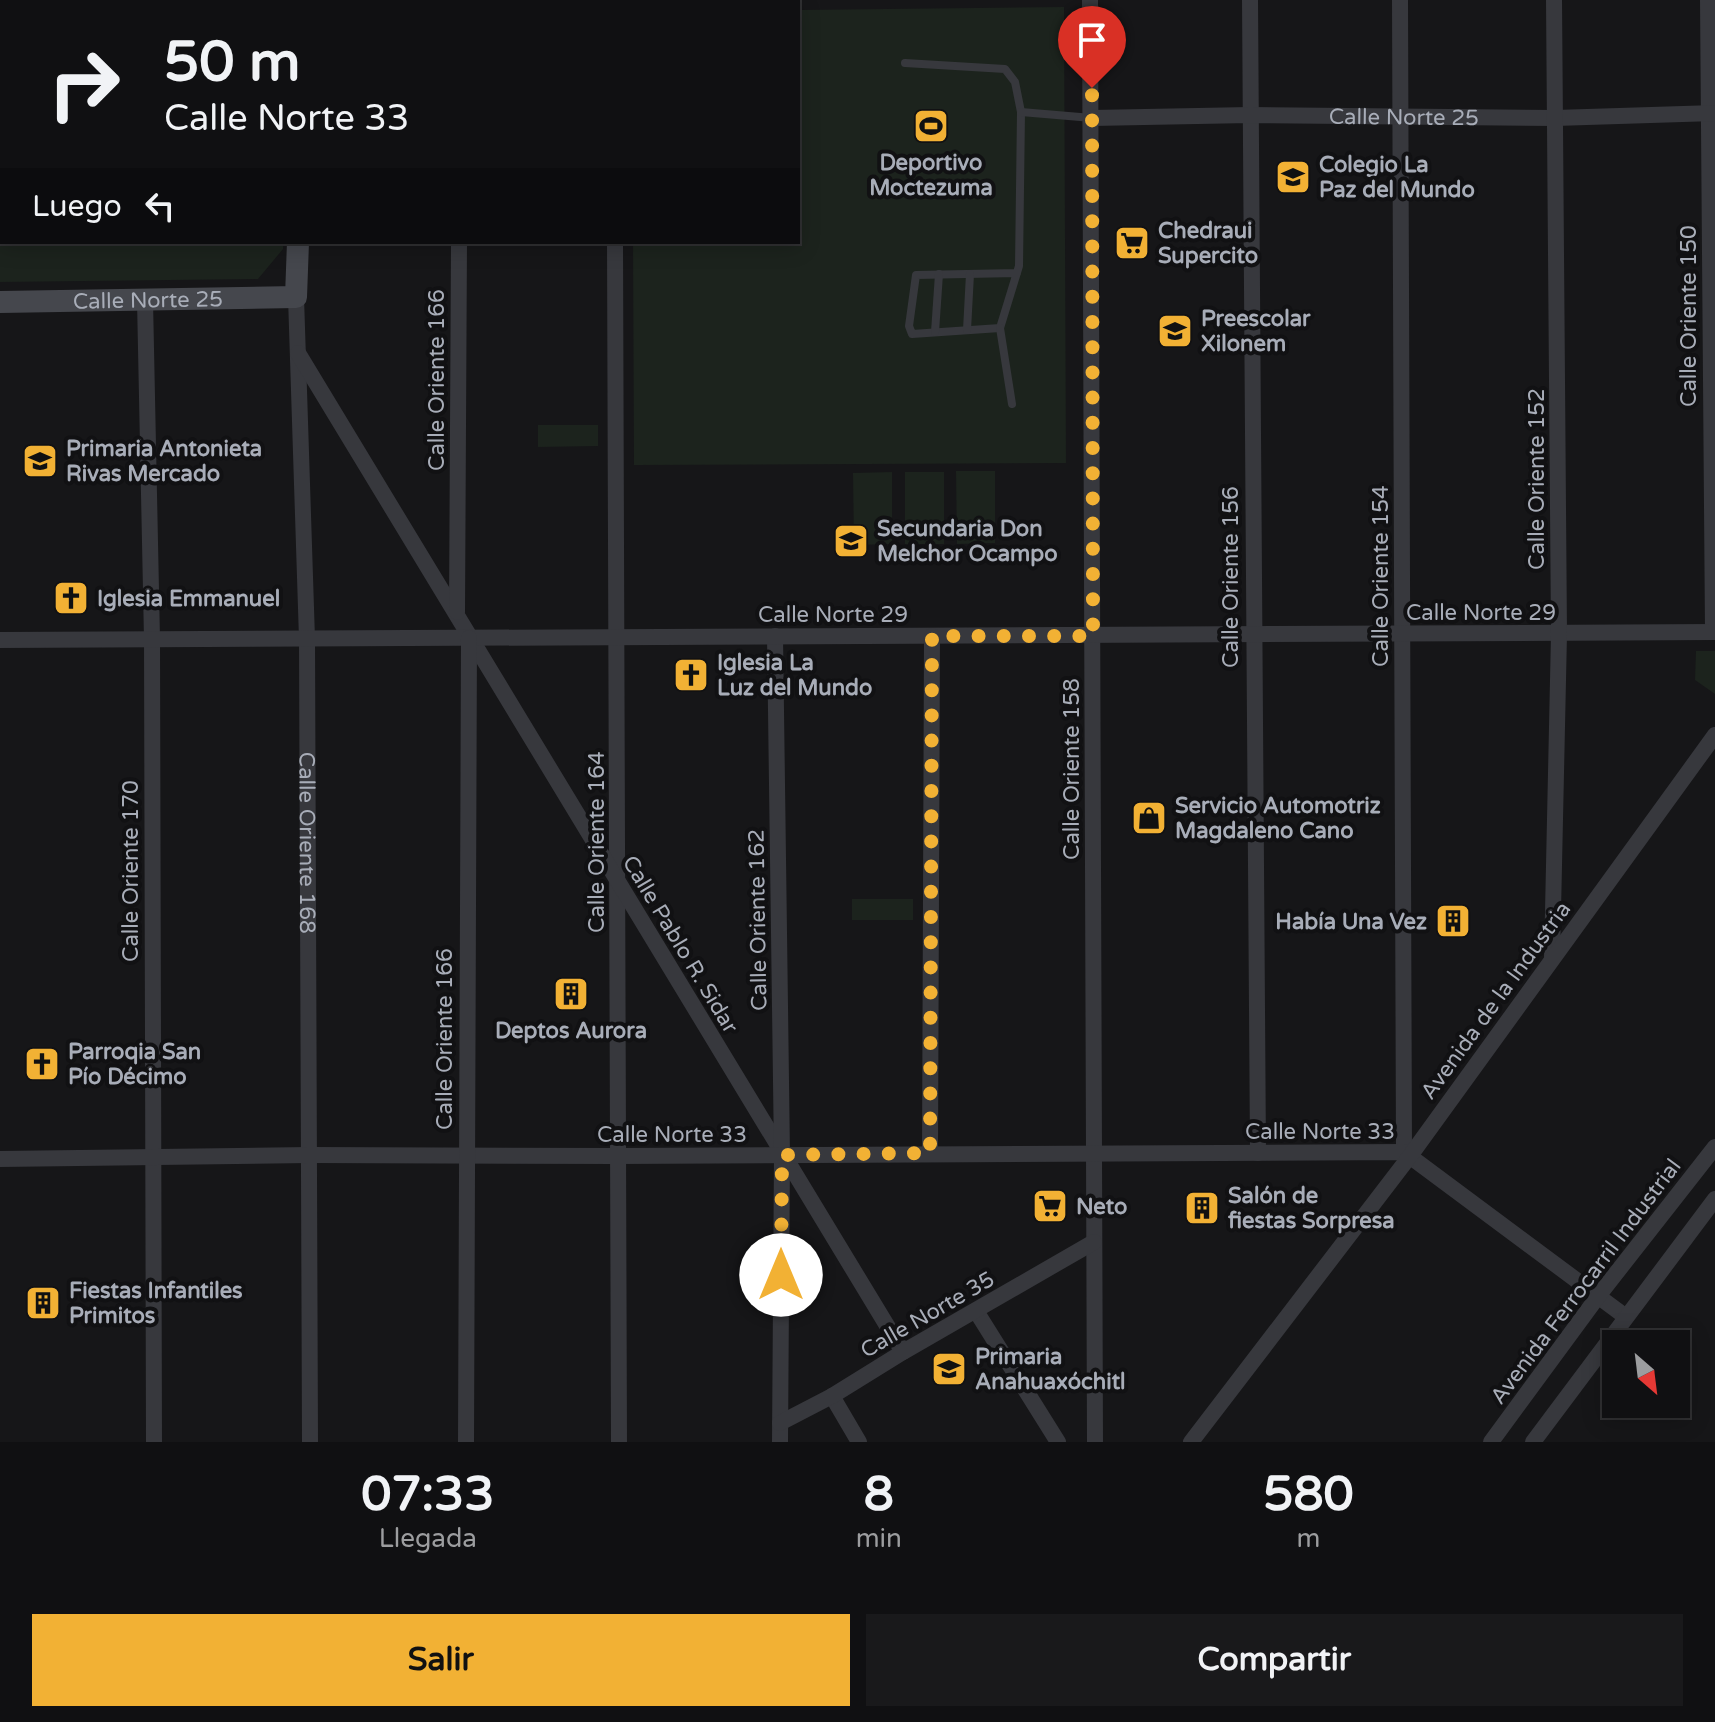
<!DOCTYPE html>
<html lang="es">
<head>
<meta charset="utf-8">
<style>
  body { margin:0; font-family:"Varela Round",sans-serif; background:#19191b; color:#f1f3f6; height:100vh; display:flex; flex-direction:column; font-size:30px; white-space:nowrap }
  * { box-sizing:border-box; margin:0 }
  p { font-size:26px; color:#9c9d9f }
  .icon { flex:none; width:44px; height:44px; fill:none; stroke:currentColor; stroke-width:2; stroke-linecap:round; stroke-linejoin:round }
  .map { position:relative; height:1442px; overflow:hidden }
  .drawer { display:flex; flex-direction:column; background:#101012; flex:1 }
  .drawer>* { flex:none }
  .hud { position:absolute; left:0px; top:0px; width:800px; height:244px; box-shadow:0 4px 20px #0003,0 0 0 2px #303032; background:#101012; color:#f1f3f6; overflow:hidden }
  .needle { width:52px; rotate:152deg }
  .fabs { position:absolute; left:1602px; top:1330px; display:grid; gap:16px }
  .fabs a { display:grid; place-items:center; width:88px; height:88px; border-radius:0px; background:#101012; box-shadow:0 4px 20px #0003,0 0 0 2px #303032; font-size:40px }
  .pin { position:absolute; display:grid; place-items:center; width:68px; height:68px; color:#fff; margin:-82px -34px; border-radius:50% 50% 50% 0; rotate:-45deg; box-shadow:0 0 8px #0007 }
  .pin .icon { rotate:45deg }
  .me { position:absolute; width:88px; margin:-44px; rotate:0deg; stroke-linejoin:round; filter:drop-shadow(0 0 6px #0008) }
  .turn { display:flex; align-items:center; gap:28px; height:168px; padding:0 32px; font-size:36px }
  .turn .icon { width:104px; height:104px; stroke-width:2.5 }
  .turn b { display:block; font-size:56px; line-height:68px }
  .then { display:flex; align-items:center; height:76px; padding:0 32px; background:#0003; gap:16px; font-size:30px }
  .eta { display:flex; justify-content:space-evenly; align-items:center; height:136px; text-align:center }
  .eta b { font-size:48px; font-weight:700; line-height:56px }
  .action { display:flex; gap:16px; margin-top:auto; padding:16px 32px }
  .action a { flex:1; height:92px; border-radius:0px; background:#f2b134; color:#111; font-size:32px; font-weight:700; line-height:92px; text-align:center }
  .action a+a { background:#19191b; color:#f1f3f6 }
  .map>svg:first-child { display:block }
</style>
</head>
<body>
<div class="map">
<svg width="1715" height="1442" viewBox="0 0 1715 1442">
  <rect width="100%" height="100%" fill="#161618"/>
  <g fill="#1c231d">
    <polygon points="0,0 281,0 2,2 2,242 283,242 283,249 258,279 0,282"/>
    <polygon points="1064,7 1066,463 634,465 633,242 798,242 798,10"/>
    <polygon points="538,425 598,425 598,446 538,447"/>
    <polygon points="956,471 995,471 995,543 957,544"/>
    <polygon points="892,472 892,544 854,545 853,473"/>
    <rect x="905" y="472" width="39" height="72"/>
    <polygon points="1696,651 1715,651 1715,694 1695,680"/>
    <rect x="852" y="899" width="61" height="21"/>
  </g>
  <g fill="none" stroke-linecap="round" stroke-linejoin="round">
    <g stroke="#37383d" stroke-width="8">
      <polyline points="905,63 1005,69 1015,82 1021,112 1019,266 1000,328 912,334 909,326 916,275 1017,273"/>
      <polyline points="1021,112 1092,118"/>
      <polyline points="1000,328 1012,404"/>
      <polyline points="967,330 970,274"/>
      <polyline points="935,332 939,274"/>
    </g>
    <g stroke="#37383d" stroke-width="16">
      <polyline points="458,0 458,2"/>
      <polyline points="613,0 613,2"/>
      <polyline points="1090,0 1095,1442"/>
      <polyline points="1250,0 1258,1153"/>
      <polyline points="1400,0 1404,1152"/>
      <polyline points="1708,0 1713,632"/>
      <path id="s1" d="M 1092,118 L 1250,115 L 1555,118 L 1715,113"/>
      <path d="M 615,242 C 619,642 619,1042 619,1442"/>
      <path id="s2" d="M 296,297 L 307,639 L 310,1442"/>
      <polyline points="145,300 152,639 154,1442"/>
      <polyline points="298,353 903,1352"/>
      <polyline points="457,612 459,242"/>
      <polyline points="775,636 782,1155 780,1442"/>
      <polyline points="0,640 1715,632"/>
      <polyline points="1552,958 1559,634 1554,0"/>
      <polyline points="930,1153 932,636"/>
      <polyline points="0,1159 310,1155 619,1156 1404,1152 1626,1317"/>
      <polyline points="976,1311 1058,1442"/>
      <polyline points="832,1396 859,1442"/>
      <polyline points="780,1423 832,1396 903,1352 1094,1242"/>
      <polyline points="466,1442 469,638"/>
      <polyline points="1191,1442 1410,1156 1715,735"/>
      <polyline points="1491,1442 1599,1295 1715,1147"/>
      <polyline points="1533,1442 1715,1199"/>
    </g>
    <g stroke="#45474d" stroke-width="22">
      <polyline points="302,0 302,2"/>
      <path id="s3" d="M 0,302 L 296,297 L 298,242"/>
    </g>
  </g>
  <g fill="none" stroke-linecap="round" stroke-linejoin="round">
    <polyline stroke="#f2b134" stroke-width="14" stroke-dasharray="0 25.2" points="781,1275 782,1155 930,1153 932,636 1093,636 1092,88"/>
  </g>
  <defs>
    <g id="stadium-square" transform="scale(1.8)"><rect x="-9" y="-9" width="18" height="18" rx="4" fill="#f2b134" stroke="#111113"/><path d="M0-5a6.5 5 0 1 0 0 10a6.5 5 0 1 0 0-10ZM-3.5-1.8h7v3.6h-7Z" fill="#111"/></g>
    <g id="school-square" transform="scale(1.8)"><rect x="-9" y="-9" width="18" height="18" rx="4" fill="#f2b134" stroke="#111113"/><path d="M0-5L7-2L0 1L-7-2ZM-4 1L0 2.5L4 1V4Q0 6-4 4Z" fill="#111"/></g>
    <g id="supermarket-square" transform="scale(1.8)"><rect x="-9" y="-9" width="18" height="18" rx="4" fill="#f2b134" stroke="#111113"/><path d="M-6-5.5h2.5l.6 2H6L4.5 2H-2.5L-4.4-4H-6ZM-1.5 3.2a1.3 1.3 0 1 0 .1 0ZM3 3.2a1.3 1.3 0 1 0 .1 0Z" fill="#111"/></g>
    <g id="church-square" transform="scale(1.8)"><rect x="-9" y="-9" width="18" height="18" rx="4" fill="#f2b134" stroke="#111113"/><path d="M-1.2-6h2.4v3.5h3.3v2.4h-3.3V6h-2.4V-.1h-3.3v-2.4h3.3Z" fill="#111"/></g>
    <g id="shop-square" transform="scale(1.8)"><rect x="-9" y="-9" width="18" height="18" rx="4" fill="#f2b134" stroke="#111113"/><path d="M-5-2.5h2.3a2.7 3.5 0 0 1 5.4 0H5L5.5 6h-11ZM-1.5-2.5h3a1.5 2.3 0 0 0-3 0Z" fill="#111"/></g>
    <g id="building-square" transform="scale(1.8)"><rect x="-9" y="-9" width="18" height="18" rx="4" fill="#f2b134" stroke="#111113"/><path d="M-4-6H4V6H1V3H-1V6H-4ZM-2.5-4.3h1.7v1.8h-1.7ZM.8-4.3h1.7v1.8H.8ZM-2.5-1h1.7V.8h-1.7ZM.8-1h1.7V.8H.8Z" fill="#111"/></g>
  </defs>
  <g fill-rule="evenodd">
    <use href="#stadium-square" x="931" y="126"/>
    <use href="#school-square" x="1293" y="177"/>
    <use href="#supermarket-square" x="1132" y="243"/>
    <use href="#school-square" x="1175" y="331"/>
    <use href="#school-square" x="40" y="461"/>
    <use href="#school-square" x="851" y="541"/>
    <use href="#church-square" x="71" y="598"/>
    <use href="#church-square" x="691" y="675"/>
    <use href="#shop-square" x="1149" y="818"/>
    <use href="#building-square" x="1453" y="921"/>
    <use href="#building-square" x="571" y="994"/>
    <use href="#church-square" x="42" y="1064"/>
    <use href="#supermarket-square" x="1050" y="1206"/>
    <use href="#building-square" x="1202" y="1208"/>
    <use href="#building-square" x="43" y="1303"/>
    <use href="#school-square" x="949" y="1369"/>
  </g>
  <g text-anchor="middle" stroke-width="8" stroke-linejoin="round" paint-order="stroke">
    <g font-size="22" fill="#a8adb8" stroke="#111113">
      <text dy="8" stroke="none"><textPath href="#s1" startOffset="312">Calle Norte 25</textPath></text>
      <text dy="8" stroke="none"><textPath href="#s3" startOffset="148">Calle Norte 25</textPath></text>
      <text transform="translate(1688 316) rotate(-90)" y="8">Calle Oriente 150</text>
      <text transform="translate(436 380) rotate(-90)" y="8">Calle Oriente 166</text>
      <text transform="translate(1536 479) rotate(-90)" y="8">Calle Oriente 152</text>
      <text transform="translate(1380 576) rotate(-90)" y="8">Calle Oriente 154</text>
      <text transform="translate(1230 577) rotate(-90)" y="8">Calle Oriente 156</text>
      <text x="1481" y="620">Calle Norte 29</text>
      <text x="833" y="622">Calle Norte 29</text>
      <text transform="translate(1071 769) rotate(-90)" y="8">Calle Oriente 158</text>
      <text dy="8" stroke="none"><textPath href="#s2" startOffset="546">Calle Oriente 168</textPath></text>
      <text transform="translate(596 842) rotate(-90)" y="8">Calle Oriente 164</text>
      <text transform="translate(130 871) rotate(-90)" y="8">Calle Oriente 170</text>
      <text transform="translate(757 920) rotate(-91)" y="8">Calle Oriente 162</text>
      <text transform="translate(681 944) rotate(59)" y="8">Calle Pablo R. Sidar</text>
      <text transform="translate(1495 1000) rotate(-54)" y="8">Avenida de la Industria</text>
      <text transform="translate(444 1039) rotate(-90)" y="8">Calle Oriente 166</text>
      <text x="1320" y="1139">Calle Norte 33</text>
      <text x="672" y="1142">Calle Norte 33</text>
      <text transform="translate(1585 1281) rotate(-53)" y="8">Avenida Ferrocarril Industrial</text>
      <text transform="translate(927 1314) rotate(-30)" y="8">Calle Norte 35</text>
    </g>
    <g font-size="22" font-weight="bold" fill="#a8adb8" stroke="#111113" text-anchor="start">
      <text x="931" y="170" text-anchor="middle">Deportivo<tspan x="931" dy="25">Moctezuma</tspan></text>
      <text x="1319" y="172">Colegio La<tspan x="1319" dy="25">Paz del Mundo</tspan></text>
      <text x="1158" y="238">Chedraui<tspan x="1158" dy="25">Supercito</tspan></text>
      <text x="1201" y="326">Preescolar<tspan x="1201" dy="25">Xilonem</tspan></text>
      <text x="66" y="456">Primaria Antonieta<tspan x="66" dy="25">Rivas Mercado</tspan></text>
      <text x="877" y="536">Secundaria Don<tspan x="877" dy="25">Melchor Ocampo</tspan></text>
      <text x="97" y="606">Iglesia Emmanuel</text>
      <text x="717" y="670">Iglesia La<tspan x="717" dy="25">Luz del Mundo</tspan></text>
      <text x="1175" y="813">Servicio Automotriz<tspan x="1175" dy="25">Magdaleno Cano</tspan></text>
      <text x="1427" y="929" text-anchor="end">Había Una Vez</text>
      <text x="571" y="1038" text-anchor="middle">Deptos Aurora</text>
      <text x="68" y="1059">Parroqia San<tspan x="68" dy="25">Pío Décimo</tspan></text>
      <text x="1228" y="1203">Salón de<tspan x="1228" dy="25">fiestas Sorpresa</tspan></text>
      <text x="1076" y="1214">Neto</text>
      <text x="69" y="1298">Fiestas Infantiles<tspan x="69" dy="25">Primitos</tspan></text>
      <text x="975" y="1364">Primaria<tspan x="975" dy="25">Anahuaxóchitl</tspan></text>
    </g>
  </g>
</svg>
<div class="fabs">
<a><svg class="needle" viewBox="-14 -14 28 28"><path d="M0-13l5 13h-10z" fill="#e53935"/><path d="M0 13l5-13h-10z" fill="#9c9d9f"/></svg></a>
</div>
<div class="pin" style="left:1092px;top:88px;background:#d93025"><svg class="icon" aria-label="arrive" viewBox="0 0 24 24"><path d="M6 21V4h12l-3 4 3 4H6"/></svg></div>
<svg class="me" style="left:781px;top:1275px" viewBox="-20 -20 40 40"><circle r="19" fill="#fff"/><path d="M0-13L10 11 0 6-10 11z" fill="#f2b134"/></svg>
<div class="hud">
<div class="turn"><svg class="icon" aria-label="right" viewBox="0 0 24 24"><path d="M7 20v-9h11M14 6l5 5-5 5"/></svg><div><b>50 m</b>Calle Norte 33</div></div>
<div class="then">Luego<svg class="icon" aria-label="left" viewBox="0 0 24 24"><path d="M17 20v-9H6M10 6l-5 5 5 5"/></svg></div>
</div>
</div>
<section class="drawer">
<div class="eta">
<div><b>07:33</b><p>Llegada</p></div>
<div><b>8</b><p>min</p></div>
<div><b>580</b><p>m</p></div>
</div>
<div class="action"><a>Salir</a><a>Compartir</a></div>
</section>
</body>
</html>
